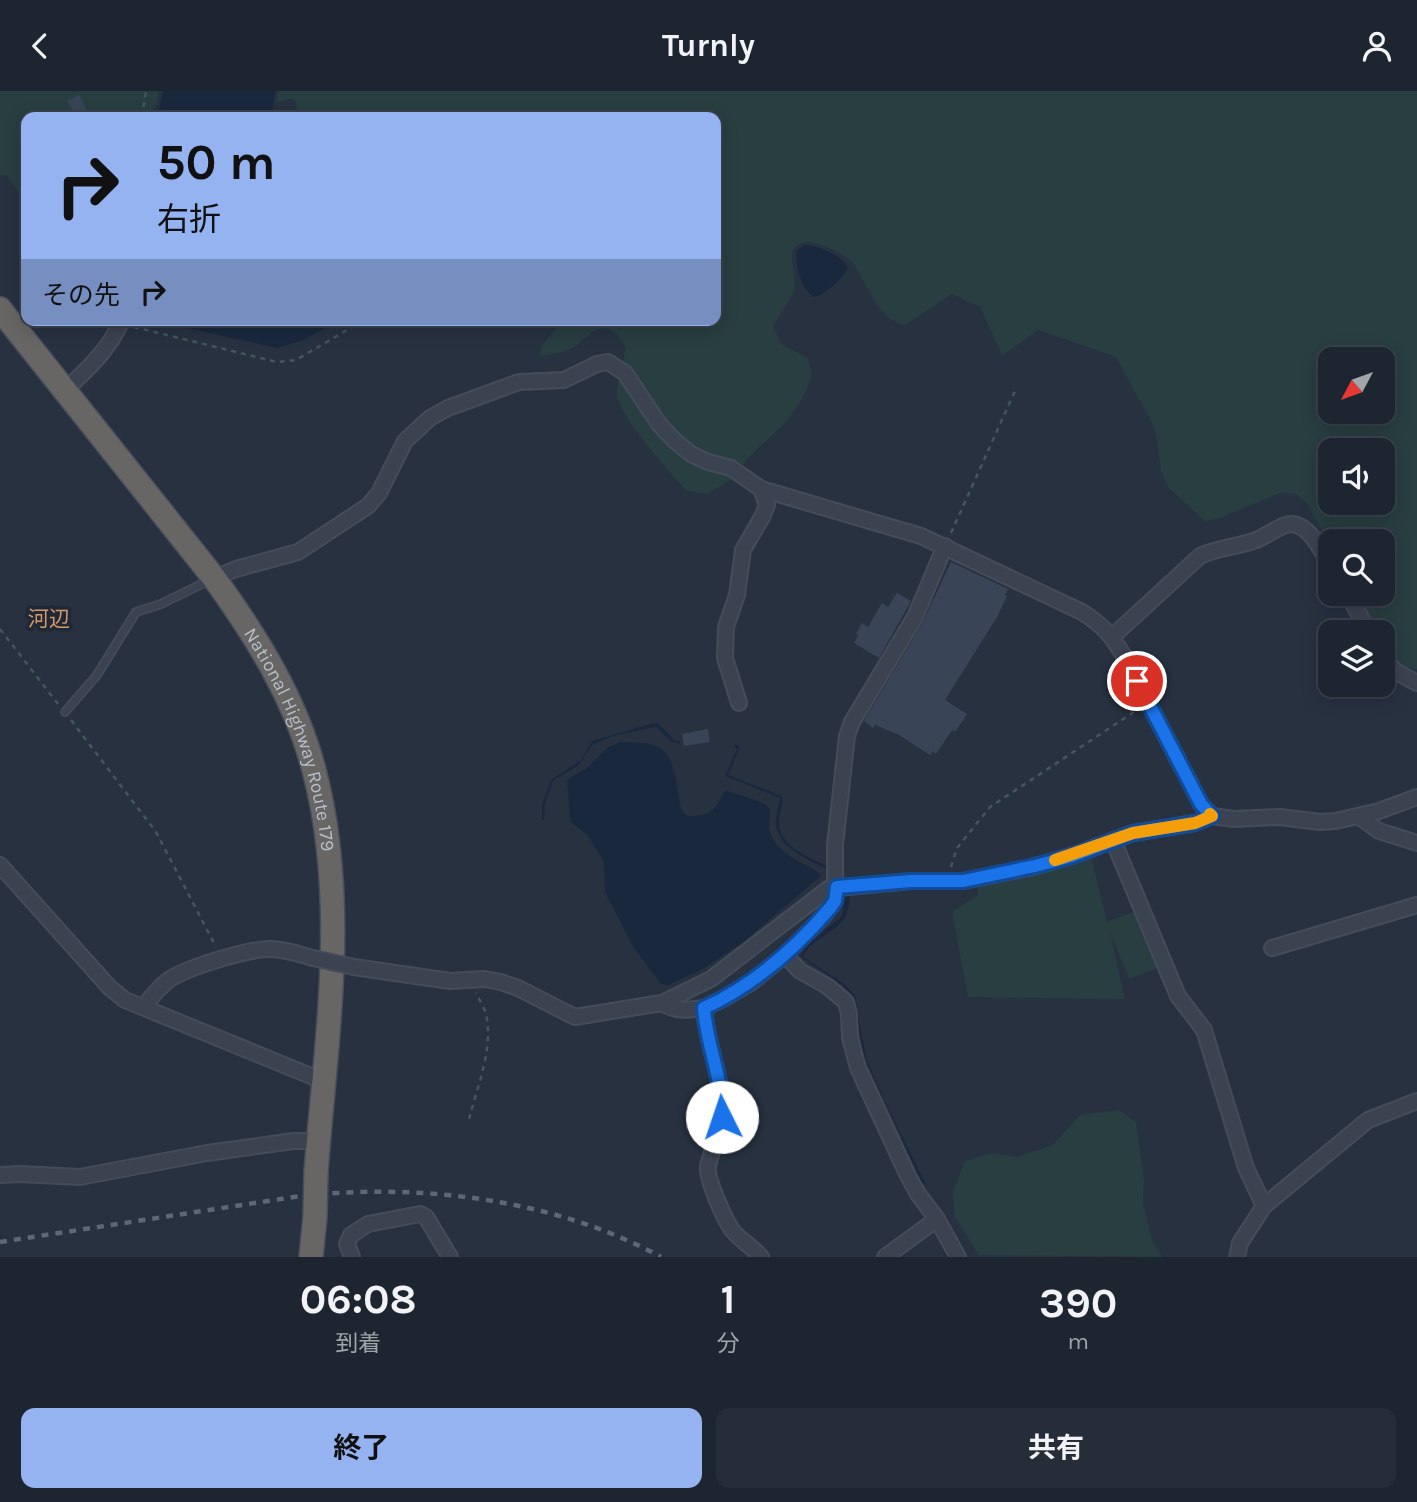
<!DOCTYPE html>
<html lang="ja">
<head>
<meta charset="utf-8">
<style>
  body { margin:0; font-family:Karla,"Noto Sans JP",sans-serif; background:#252d38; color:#f1f3f6; height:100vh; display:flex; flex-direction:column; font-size:26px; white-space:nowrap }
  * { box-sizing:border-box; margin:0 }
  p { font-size:23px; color:#a0a5ab }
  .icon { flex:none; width:38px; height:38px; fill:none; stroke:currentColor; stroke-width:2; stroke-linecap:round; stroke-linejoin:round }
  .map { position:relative; height:1166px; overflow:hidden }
  .details { display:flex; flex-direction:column; background:#1d2530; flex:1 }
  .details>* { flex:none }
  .top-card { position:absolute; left:21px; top:21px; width:700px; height:214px; border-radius:14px; box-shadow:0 4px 18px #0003,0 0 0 2px #3b424c; background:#95b2f1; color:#111; overflow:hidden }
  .needle { width:46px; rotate:229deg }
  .buttons { position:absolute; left:1318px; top:256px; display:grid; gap:14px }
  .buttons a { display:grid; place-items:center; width:77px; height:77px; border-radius:14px; background:#1d2530; box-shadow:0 4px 18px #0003,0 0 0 2px #3b424c; font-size:35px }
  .pin { position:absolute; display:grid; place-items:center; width:60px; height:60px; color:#fff; margin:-30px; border:4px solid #fff; border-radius:50%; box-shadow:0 2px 7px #0007 }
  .me { position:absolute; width:77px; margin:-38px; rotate:356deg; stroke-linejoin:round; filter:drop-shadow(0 0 5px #0008) }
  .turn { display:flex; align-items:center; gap:24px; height:147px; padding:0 21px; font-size:32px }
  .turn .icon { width:91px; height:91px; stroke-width:2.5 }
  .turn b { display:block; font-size:49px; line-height:60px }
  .then { display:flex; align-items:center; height:66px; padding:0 21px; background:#0003; gap:14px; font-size:26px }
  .eta { display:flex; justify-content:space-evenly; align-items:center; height:119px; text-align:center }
  .eta b { font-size:42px; font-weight:700; line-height:49px }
  .cta { display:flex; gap:14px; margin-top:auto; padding:14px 21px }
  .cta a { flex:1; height:80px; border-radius:14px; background:#95b2f1; color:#111; font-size:28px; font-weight:700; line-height:80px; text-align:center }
  .cta a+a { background:#252d38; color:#f1f3f6 }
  header { display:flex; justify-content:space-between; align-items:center; height:91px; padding:0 21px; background:#1d2530; font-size:32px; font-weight:700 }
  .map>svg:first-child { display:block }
</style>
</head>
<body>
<header><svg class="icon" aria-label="back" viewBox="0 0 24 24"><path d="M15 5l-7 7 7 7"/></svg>Turnly<svg class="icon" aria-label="person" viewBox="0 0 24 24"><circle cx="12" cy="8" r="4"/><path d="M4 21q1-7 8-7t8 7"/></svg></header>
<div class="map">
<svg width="1417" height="1166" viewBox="0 0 1417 1166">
  <rect width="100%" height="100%" fill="#273140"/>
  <g fill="#293e41" fill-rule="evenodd">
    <polygon points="0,0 159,0 156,17 141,26 26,26 26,109 22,107 7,85 0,84"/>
    <path d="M 278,0 L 1417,0 L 1417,578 C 1398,578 1383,559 1382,541 L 1378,541 L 1357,502 L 1382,502 L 1382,450 L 1330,450 L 1330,453 L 1307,412 L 1296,403 L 1282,401 L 1218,428 L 1205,430 L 1168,396 L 1161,380 L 1155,338 L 1116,266 L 1038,239 L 1002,265 L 980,216 L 952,203 L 905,234 C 875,227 869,194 852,171 C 843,161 805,143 795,156 C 787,166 798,185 794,198 C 791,210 779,224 773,235 L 781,253 L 808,267 L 812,285 L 802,308 L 787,330 L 748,367 L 734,387 L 707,403 L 687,400 C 671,383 619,325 617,304 C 616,292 624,269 626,256 C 622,251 617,242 611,239 C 595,231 584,251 572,257 C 561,262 551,264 539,265 L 543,253 L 564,229 L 716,229 L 716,26 L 297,26 L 296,11 L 291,8 L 277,11 ZM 1330,268 L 1382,268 L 1382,320 L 1330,320 ZM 1330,359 L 1382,359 L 1382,411 L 1330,411 Z"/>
    <polygon points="1091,765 1107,831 1140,818 1163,875 1129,888 1110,841 1125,908 968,906 952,821 978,804 978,793"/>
    <polygon points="1119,1019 1136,1031 1144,1090 1143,1112 1152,1149 1162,1166 979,1164 955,1126 953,1101 965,1070 992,1062 1016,1066 1053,1054 1080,1024"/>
  </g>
  <g fill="#1a283e">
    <polygon points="163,0 275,0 272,23 262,26 158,26"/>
    <path d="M 804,154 C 818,155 844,164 848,178 C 840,189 827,203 814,206 C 800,197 796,176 796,160 Z"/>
    <polygon points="152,229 339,229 304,249 277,257"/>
    <polygon points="654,632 659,633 675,650 680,650 680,653 671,650 656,636 613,645 592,654 579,674 553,690 545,713 544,729 542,729 542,714 551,689 581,669 592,650"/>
    <path d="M 621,651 C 670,651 671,661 679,706 C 680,714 680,720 687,725 C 710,725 714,721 724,701 L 727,700 C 735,703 764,710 768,716 C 772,723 768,731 769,738 C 774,761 800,770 818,781 L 821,785 L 742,852 L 701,879 L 668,894 L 661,893 L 634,857 L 605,801 L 604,771 L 587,744 L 570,730 L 567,689 L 587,677 L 608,656 Z"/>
    <path d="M 735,653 L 740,656 L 728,684 L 782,705 C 784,714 778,723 779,733 C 780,756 811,767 829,776 L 828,779 C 810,769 780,758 776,735 C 775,725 778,717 780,707 L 725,685 L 737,658 L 734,655 Z"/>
    <path d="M 850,799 C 851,846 818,837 803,866 L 843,892 L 855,904 L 866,967 L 884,1008 L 925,1092 L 923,1094 L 863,963 L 855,908 L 842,894 L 800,865 L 809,853 L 842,825 L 845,802 Z"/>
  </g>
  <g fill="#394556">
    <polygon points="79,4 90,26 76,26 67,10"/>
    <polygon points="951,471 1008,498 1005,504 1007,505 997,526 945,609 967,623 955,641 952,639 936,663 933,660 930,664 899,644 875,634 873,637 864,630 923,531"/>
    <polygon points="897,502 911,510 879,567 854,552 858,544 856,543 862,532 868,536 882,512 888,516"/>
    <polygon points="708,638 710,651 684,655 682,643"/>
  </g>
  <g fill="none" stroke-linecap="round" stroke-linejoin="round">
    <g stroke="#454c59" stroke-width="10">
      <polyline id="service" points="65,621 97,584 136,521 161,513 210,489"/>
    </g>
    <g stroke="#454c59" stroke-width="18">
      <g id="minor">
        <path d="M 64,300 C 87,279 109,259 122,229"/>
        <path d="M 214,487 L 236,478 L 298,461 L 368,415 L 379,402 L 405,350 L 430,327 L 448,317 L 519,291 L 564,289 L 597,273 L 608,271 L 625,282 L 659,333 L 675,350 L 691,363 L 708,371 L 731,377 L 761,398 L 921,445 L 1082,521 C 1104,535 1112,545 1125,567 L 1201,713 L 1212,725"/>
        <polyline points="1347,502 1369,541"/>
        <path d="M 1113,545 L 1200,465 C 1217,457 1236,456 1253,450 C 1264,447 1273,439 1283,435 C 1306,425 1321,459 1330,474"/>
        <polyline points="1382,563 1395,580 1417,592"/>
        <polyline points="739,612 725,567 726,536 737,504 743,459 762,426 767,414 761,398"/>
        <polyline points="1358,725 1379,740 1417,752"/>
        <polyline points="1113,749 1178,905 1204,939 1246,1077 1264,1115"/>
        <polyline points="0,774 110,897 125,909 323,990"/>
        <polyline points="1272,857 1417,814"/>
        <polyline points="785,864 800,880 827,895 846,911 849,923 850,947 858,977 908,1085 918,1103 937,1128 958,1166"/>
        <path d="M 354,876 L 450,890 L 484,888 L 501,891 L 518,897 L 575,926 L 662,912 C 676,921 688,919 704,917"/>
        <polyline points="662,912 711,888 828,798 911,790 963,790 1029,777 1071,765 1133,742 1195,732 1212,725 1234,728 1280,726 1320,731 1336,730 1379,720 1417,706"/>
        <path d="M 144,916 C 151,906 159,896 170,888 C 189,876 247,858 270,858 C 285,858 299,863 313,867"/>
        <polyline points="0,1084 20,1083 80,1086 207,1062 294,1050 318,1050"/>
        <polyline points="352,1166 347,1153 351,1144 368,1133 420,1123 426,1126 450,1166"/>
        <path d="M 761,1166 C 753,1156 741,1150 733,1140 C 725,1130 706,1087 708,1075 C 713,1053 725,1031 722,1007 C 718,976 706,948 704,917 L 725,907 L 752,891 L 785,864 L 822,827 L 835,810 L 835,754 L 847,645 L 852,631 L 915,526 L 945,455"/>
        <polyline points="885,1166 937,1128"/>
        <polyline points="1237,1166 1240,1152 1264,1115 1368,1029 1417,1010"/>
      </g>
    </g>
    <g stroke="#464e5a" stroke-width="26">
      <g id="trunk">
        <path id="s1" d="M 0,218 L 214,487 C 256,545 296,609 314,679 C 349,811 326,947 316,1081"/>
        <polyline points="311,1166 315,1126"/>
      </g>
    </g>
    <g stroke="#425759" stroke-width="2.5" stroke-dasharray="5 5" stroke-linecap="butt">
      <polyline points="142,26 146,0"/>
      <polyline points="134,236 277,271 296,269 364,229"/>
      <polyline points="951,442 1015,300"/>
      <polyline points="0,538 58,613"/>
      <polyline points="71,629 156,741 216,856"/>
      <polyline points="951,776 957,757 990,716 1137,619"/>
      <path d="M 469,1028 C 477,997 492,961 487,928 C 486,919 480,910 476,902"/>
    </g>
    <use href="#service" stroke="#3b4350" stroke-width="7"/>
    <use href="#minor" stroke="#3b4350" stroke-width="14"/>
    <use href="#trunk" stroke="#686664" stroke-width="23"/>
    <path stroke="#5d6777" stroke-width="4.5" stroke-dasharray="7 7" stroke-linecap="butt" d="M 0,1151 L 294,1106 C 414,1091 553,1107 661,1166"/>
    <g stroke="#454c59" stroke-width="18" stroke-linecap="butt">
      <polyline id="minor-bridge" points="313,867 354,876"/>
    </g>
    <g stroke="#464e5a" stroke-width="26" stroke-linecap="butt">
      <polyline id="trunk-bridge" points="315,1126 316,1081"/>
    </g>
    <use href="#minor-bridge" stroke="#3b4350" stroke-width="14"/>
    <use href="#trunk-bridge" stroke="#686664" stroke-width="23"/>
  </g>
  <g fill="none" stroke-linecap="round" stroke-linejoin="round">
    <g stroke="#114b97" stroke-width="18">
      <path id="route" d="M 722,1026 C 724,989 706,954 704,917 C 754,894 795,858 830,817 L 835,810 L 837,796 L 911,790 L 963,790 L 1035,775 L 1072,765 L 1133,742 L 1195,732 L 1212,725 L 1201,713 L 1137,590"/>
    </g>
    <use href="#route" stroke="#1a73e8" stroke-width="12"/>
    <polyline stroke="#f59e0b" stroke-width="12" points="1055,769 1133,742 1195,732 1212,725 1210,723"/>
  </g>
  <g text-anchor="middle" stroke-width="7" stroke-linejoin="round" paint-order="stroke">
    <g font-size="19" fill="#b8beca" stroke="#202835">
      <text dy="7" stroke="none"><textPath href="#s1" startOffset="525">National Highway Route 179</textPath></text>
    </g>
    <g font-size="21" fill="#d29a6b" stroke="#202835">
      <text x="49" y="535">河辺</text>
    </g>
  </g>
</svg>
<div class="buttons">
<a><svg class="needle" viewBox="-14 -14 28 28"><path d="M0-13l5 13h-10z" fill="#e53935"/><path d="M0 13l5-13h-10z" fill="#a0a5ab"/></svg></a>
<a><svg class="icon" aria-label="sound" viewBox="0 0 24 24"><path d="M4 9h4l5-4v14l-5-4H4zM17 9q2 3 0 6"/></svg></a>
<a><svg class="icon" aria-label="search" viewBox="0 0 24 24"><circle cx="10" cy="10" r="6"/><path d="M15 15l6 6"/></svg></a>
<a><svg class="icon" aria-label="layers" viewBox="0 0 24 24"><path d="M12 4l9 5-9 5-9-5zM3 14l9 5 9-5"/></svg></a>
</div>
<div class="pin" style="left:1137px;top:590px;background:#d93025"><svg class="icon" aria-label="arrive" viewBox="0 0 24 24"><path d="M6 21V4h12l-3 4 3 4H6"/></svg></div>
<svg class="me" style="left:722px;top:1026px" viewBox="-20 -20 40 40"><circle r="19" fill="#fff"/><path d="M0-13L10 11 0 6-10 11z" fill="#1a73e8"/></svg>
<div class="top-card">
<div class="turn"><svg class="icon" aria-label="right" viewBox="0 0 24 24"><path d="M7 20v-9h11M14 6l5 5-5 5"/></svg><div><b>50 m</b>右折</div></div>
<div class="then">その先<svg class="icon" aria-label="right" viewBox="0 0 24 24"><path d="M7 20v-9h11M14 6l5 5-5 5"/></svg></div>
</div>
</div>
<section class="details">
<div class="eta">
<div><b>06:08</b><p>到着</p></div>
<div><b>1</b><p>分</p></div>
<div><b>390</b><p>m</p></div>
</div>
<div class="cta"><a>終了</a><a>共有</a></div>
</section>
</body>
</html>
